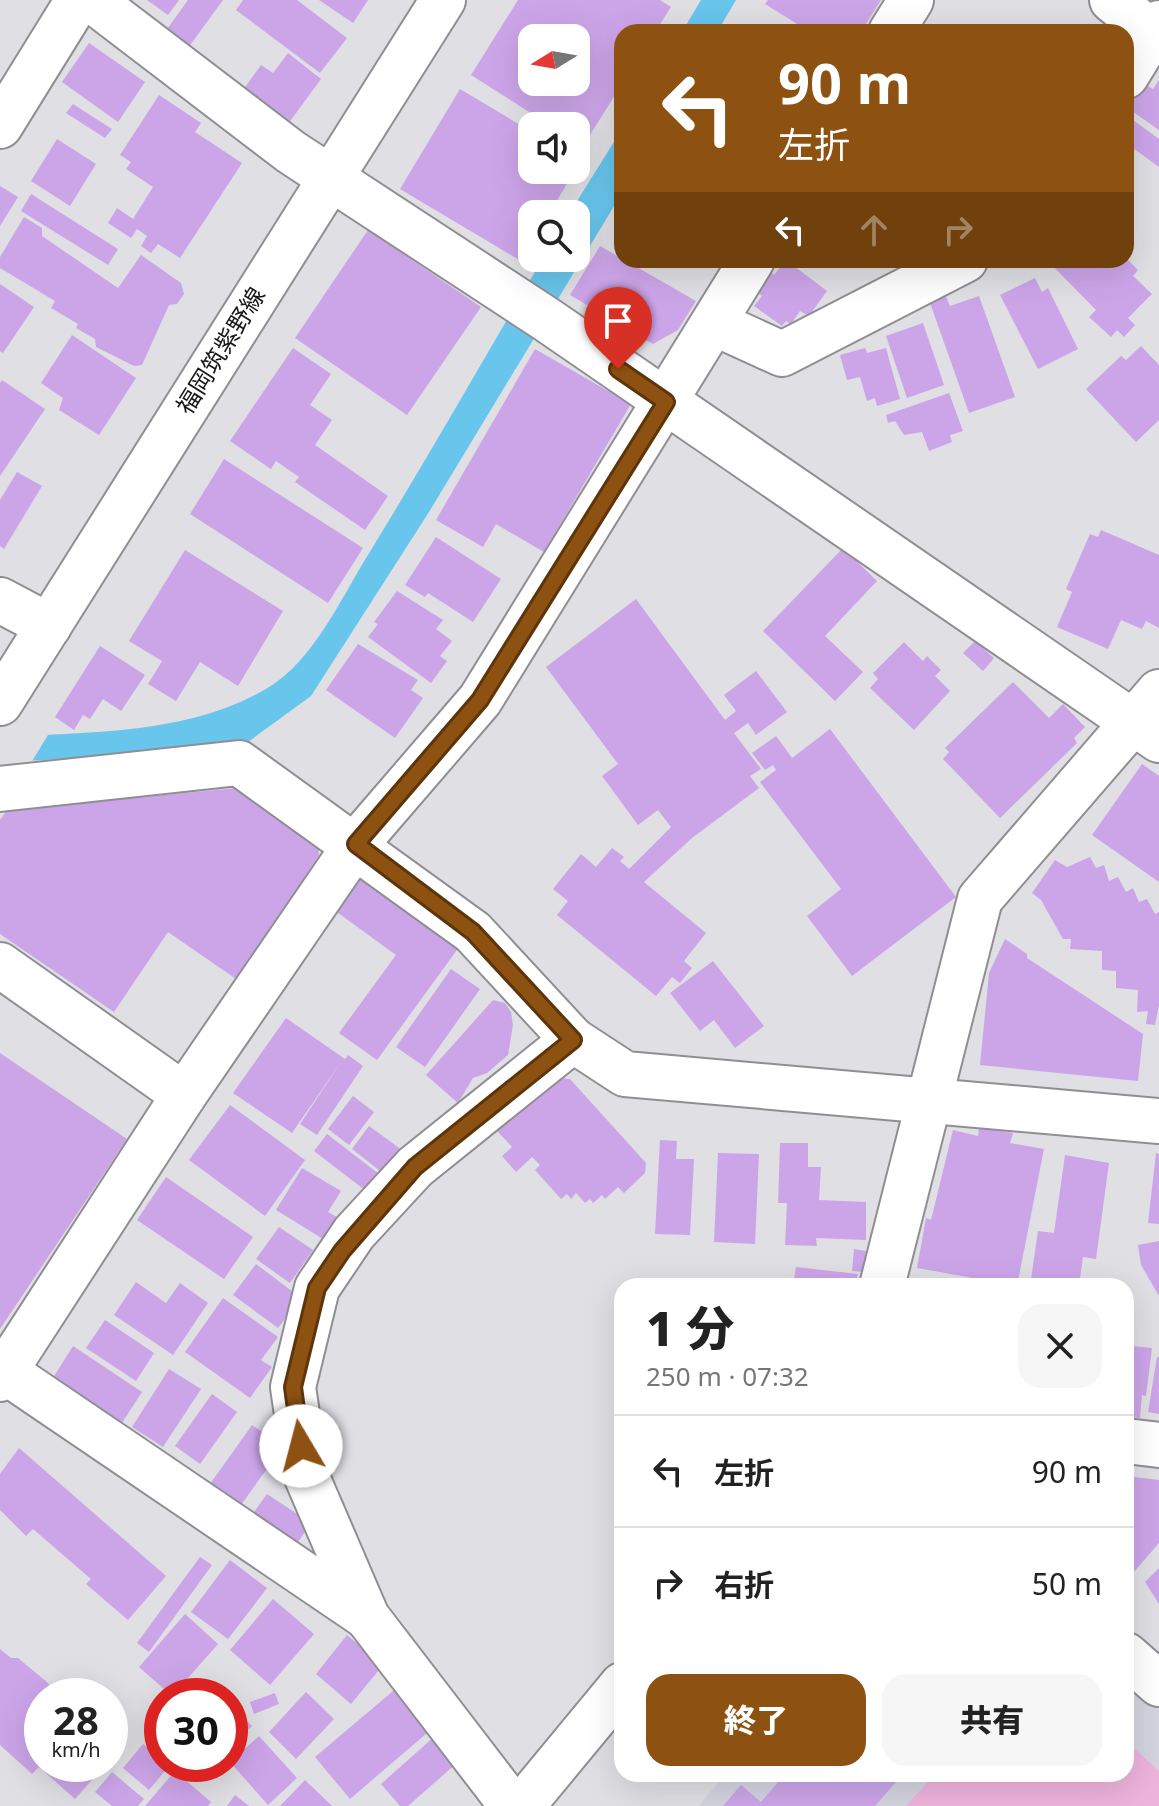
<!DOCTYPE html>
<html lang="ja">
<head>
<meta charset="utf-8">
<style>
  body { margin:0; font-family:"Noto Sans","Noto Sans JP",sans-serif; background:#f6f6f6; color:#222; height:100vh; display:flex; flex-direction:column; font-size:30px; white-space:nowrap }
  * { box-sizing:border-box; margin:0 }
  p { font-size:26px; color:#767676 }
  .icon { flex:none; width:44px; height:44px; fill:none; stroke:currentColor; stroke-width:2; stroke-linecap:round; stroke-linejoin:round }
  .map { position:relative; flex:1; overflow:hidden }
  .sheet { position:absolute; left:614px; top:1278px; width:520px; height:504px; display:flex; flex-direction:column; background:#fff; border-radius:24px; box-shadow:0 8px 32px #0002 }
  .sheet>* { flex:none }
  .guide { position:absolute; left:614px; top:24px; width:520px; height:244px; border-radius:24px; box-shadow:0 8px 32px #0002; background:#8d5111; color:#fff; overflow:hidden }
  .needle { width:52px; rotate:259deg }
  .controls { position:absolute; left:518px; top:24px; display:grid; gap:16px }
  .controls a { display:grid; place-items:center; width:72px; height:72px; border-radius:16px; background:#fff; box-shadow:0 8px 32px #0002; font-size:40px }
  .speed { position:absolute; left:24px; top:1678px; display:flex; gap:16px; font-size:40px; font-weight:700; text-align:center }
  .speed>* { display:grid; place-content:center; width:104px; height:104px; border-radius:50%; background:#fff; box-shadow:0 8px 32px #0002; line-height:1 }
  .speed small { font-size:20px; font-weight:400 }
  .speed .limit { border:12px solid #d22; background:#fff; color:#111 }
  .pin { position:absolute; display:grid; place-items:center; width:68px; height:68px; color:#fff; margin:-82px -34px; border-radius:50% 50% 50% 0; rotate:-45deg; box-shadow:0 0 8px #0007 }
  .pin .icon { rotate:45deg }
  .me { position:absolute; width:88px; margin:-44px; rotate:352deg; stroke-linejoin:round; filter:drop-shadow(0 0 6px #0008) }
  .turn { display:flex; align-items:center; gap:28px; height:168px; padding:0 32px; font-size:36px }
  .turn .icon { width:104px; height:104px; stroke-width:2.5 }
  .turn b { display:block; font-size:56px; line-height:68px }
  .lanes { display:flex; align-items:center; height:76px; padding:0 32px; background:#0003; justify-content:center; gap:40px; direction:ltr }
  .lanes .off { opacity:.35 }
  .round { display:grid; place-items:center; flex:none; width:84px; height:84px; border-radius:24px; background:#f6f6f6 }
  .headline { display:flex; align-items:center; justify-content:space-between; height:136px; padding:0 32px }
  h1 { font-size:48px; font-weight:800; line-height:60px }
  .button { display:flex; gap:16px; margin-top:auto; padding:16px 32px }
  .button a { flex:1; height:92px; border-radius:24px; background:#8d5111; color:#fff; font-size:32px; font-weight:800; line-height:92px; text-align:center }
  .button a+a { background:#f6f6f6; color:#222 }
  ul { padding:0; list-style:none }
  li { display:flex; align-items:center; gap:24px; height:112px; padding:0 32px; border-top:2px solid #e0e0e0 }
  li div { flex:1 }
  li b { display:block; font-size:30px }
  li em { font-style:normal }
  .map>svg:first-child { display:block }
</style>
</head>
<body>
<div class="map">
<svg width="1159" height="1806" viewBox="0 0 1159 1806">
  <rect width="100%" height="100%" fill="#dfdfe4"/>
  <polygon fill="#d3d4e0" points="1126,1666 1159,1695 1159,1806 699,1806 725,1774 1126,1774"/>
  <polygon fill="#eeb3dc" points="1126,1741 1159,1771 1159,1806 906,1806 935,1774 1126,1774"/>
  <g fill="#68c5ec">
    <polygon points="701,0 736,0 717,32 682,32"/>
    <path d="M 622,129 L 622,193 L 429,512 L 311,696 L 248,742 L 130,756 L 0,762 L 0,737 C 88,732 187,735 266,689 C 313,662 340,600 368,555 C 428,457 485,357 543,258 L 576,258 L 576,214 L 569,214 Z"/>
  </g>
  <polygon fill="#dfdfe4" points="51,730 31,763 0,766 0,733"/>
  <g fill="#cca5e9" fill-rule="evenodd">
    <polygon points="147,0 179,0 168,15"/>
    <polygon points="188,0 223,0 188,48 165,32"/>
    <polygon points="243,0 297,0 347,38 320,73 236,10"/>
    <polygon points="319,0 368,0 353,23"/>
    <path d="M 518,0 L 660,0 L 671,7 L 655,32 L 622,32 L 622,84 L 583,146 L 576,142 L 576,126 L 551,126 L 471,75 ZM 532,38 L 576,38 L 576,82 L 532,82 Z"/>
    <polygon points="768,0 881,0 861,32 810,32 765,4"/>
    <polygon points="89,43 145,82 118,122 62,82"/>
    <polygon points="288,53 321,79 288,124 243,90 261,65 273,73"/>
    <polygon points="1159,80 1159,130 1126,107 1143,83 1153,89"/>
    <polygon points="460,89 532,132 532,170 575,170 549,214 532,214 532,243 521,261 400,189"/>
    <polygon points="159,95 201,123 195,132 242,163 180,258 158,244 151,253 141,246 147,236 137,229 131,238 108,223 117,208 133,219 153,187 126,169 131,162 120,155"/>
    <polygon points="73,104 112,129 105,138 66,113"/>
    <polygon points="1129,117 1159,139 1159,167 1126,143"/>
    <polygon points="57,139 96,164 70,206 31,181"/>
    <polygon points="0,186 18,197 0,226"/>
    <polygon points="31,194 118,249 108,265 21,211"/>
    <polygon points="24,217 42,228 42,236 118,288 141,255 181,283 184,294 177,304 169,305 142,365 134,366 96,347 95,339 76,328 78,324 51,308 55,301 0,268 0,257"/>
    <polygon points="368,230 481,307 407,415 295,338"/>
    <polygon points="600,246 696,301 678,330 653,344 570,295"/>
    <polygon points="786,260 827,291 809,316 800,311 791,324 786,321 782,326 754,306 762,296 755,290 770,272 774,275"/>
    <polygon points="1047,260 1128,260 1138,270 1133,276 1152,294 1128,318 1135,325 1124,337 1117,330 1111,337 1089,317 1096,310"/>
    <polygon points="1035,278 1042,292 1048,288 1078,349 1038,369 1000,295"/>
    <polygon points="0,284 34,307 3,353 0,351"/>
    <polygon points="945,294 950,306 979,296 1015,397 969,413 929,300"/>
    <polygon points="923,323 944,385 907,398 886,336"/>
    <polygon points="72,335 136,378 99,435 59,410 63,398 41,383"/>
    <polygon points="1141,346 1159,365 1159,420 1136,442 1086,389 1121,356 1126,360"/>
    <polygon points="293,348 331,374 310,405 332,420 315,445 388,496 365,530 295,482 299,477 276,461 271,469 230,441"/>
    <polygon points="865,348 867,353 886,348 900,399 877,406 875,398 867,401 860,377 847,380 840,355"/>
    <polygon points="535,349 631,404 544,552 496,524 483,547 436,520"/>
    <polygon points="2,380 45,409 0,476 0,383"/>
    <polygon points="949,393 963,431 950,435 952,442 929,451 922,432 904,435 895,421 888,423 886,415"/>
    <polygon points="224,459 363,548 328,603 190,514"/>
    <polygon points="17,472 42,486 4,549 0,546 0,500"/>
    <polygon points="1101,530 1159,555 1159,628 1146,621 1142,629 1121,620 1108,649 1057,627 1072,592 1066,589 1090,534 1098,537"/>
    <polygon points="436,537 501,579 473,622 428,593 425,597 405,585"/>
    <polygon points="843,548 877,581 825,636 863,672 835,701 763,631"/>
    <polygon points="185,550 283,611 238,686 200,662 176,701 148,684 162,661 129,641"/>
    <polygon points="397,591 443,620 436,629 452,641 440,656 447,661 431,683 368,637 378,624 374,622"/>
    <polygon points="636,599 725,720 736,711 724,695 756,671 787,712 756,735 748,723 734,733 761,769 750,776 759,788 692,838 644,882 706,933 684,961 692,968 680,983 672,977 656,996 557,915 568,901 553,889 581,854 596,867 612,848 624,857 620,861 629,869 671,827 658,810 638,825 602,776 618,764 546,667"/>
    <polygon points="975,641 994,658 983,671 963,653"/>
    <polygon points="904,642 923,661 927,656 941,670 935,676 950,691 914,730 870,688 878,679 873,673"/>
    <polygon points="358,644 418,680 411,690 423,698 395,738 326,690"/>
    <polygon points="100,646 145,675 121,711 103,699 90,719 83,715 74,730 55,717"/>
    <polygon points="1013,682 1049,718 1063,704 1085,727 1074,738 1077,743 1000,818 943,759 949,752 945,748"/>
    <polygon points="830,729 956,897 852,976 807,916 841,889 760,782 776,770 773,765 765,770 752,753 776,736 792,758"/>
    <polygon points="1142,764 1159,776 1159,882 1092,835"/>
    <polygon points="237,788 318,843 319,855 239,981 168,932 114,1012 0,934 0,820 7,810"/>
    <polygon points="1090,857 1096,868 1104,865 1109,881 1118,877 1126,892 1133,888 1139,902 1147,899 1155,914 1159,912 1159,1005 1155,1025 1146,1024 1148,1011 1137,1012 1138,990 1116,988 1116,971 1102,970 1102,951 1070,949 1071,939 1063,939 1041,900 1032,893 1055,860 1067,867"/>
    <polygon points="363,870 462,943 377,1060 339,1033 396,955 334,910"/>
    <polygon points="1005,939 1027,954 1027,958 1143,1034 1138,1081 980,1065 989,973"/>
    <polygon points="713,961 764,1026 735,1048 714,1020 700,1031 670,993"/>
    <polygon points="451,969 480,989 425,1067 396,1047"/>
    <polygon points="493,1000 505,1003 511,1012 513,1025 508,1055 487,1073 473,1078 458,1103 426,1075"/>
    <polygon points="286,1018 345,1059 348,1055 363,1066 317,1135 300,1124 341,1062 292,1133 233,1093"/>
    <polygon points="0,1053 127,1139 0,1329"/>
    <polygon points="554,1077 570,1079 646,1163 645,1173 624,1193 618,1187 605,1199 602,1195 593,1203 590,1199 585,1203 576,1193 571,1199 567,1194 561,1199 535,1170 540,1165 532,1157 516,1172 502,1156 512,1147 497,1131 508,1122 504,1118"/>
    <polygon points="353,1096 374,1112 349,1145 328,1129"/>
    <polygon points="230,1105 305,1160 265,1216 189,1160"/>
    <polygon points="369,1126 402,1150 384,1174 352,1149"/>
    <polygon points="979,1127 1013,1133 1010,1143 1044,1149 1017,1286 917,1268 926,1218 931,1220 953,1130 978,1136"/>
    <polygon points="327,1134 379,1174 366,1191 314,1151"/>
    <polygon points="660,1140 677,1141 676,1159 694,1159 690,1235 655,1234"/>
    <polygon points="780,1143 808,1143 808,1167 821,1167 819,1200 866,1202 866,1240 816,1238 817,1246 785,1245 787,1203 778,1203"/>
    <polygon points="718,1153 759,1154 755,1244 714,1242"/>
    <polygon points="1156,1153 1159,1154 1159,1224 1148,1223"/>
    <polygon points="1065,1155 1109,1163 1096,1259 1083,1257 1079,1286 1030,1286 1038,1231 1054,1233"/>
    <polygon points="302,1168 341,1191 328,1212 342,1220 328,1242 276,1210"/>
    <polygon points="166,1177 253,1237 224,1279 137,1220"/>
    <polygon points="279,1227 313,1250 290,1283 256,1259"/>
    <polygon points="1159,1241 1159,1296 1141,1265 1138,1245"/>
    <polygon points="854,1249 866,1251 863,1272 852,1271"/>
    <polygon points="256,1264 301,1298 278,1328 233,1295"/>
    <polygon points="796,1267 858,1274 855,1286 793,1286"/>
    <polygon points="136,1282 166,1303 180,1283 208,1303 173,1355 114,1315"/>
    <polygon points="223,1298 278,1337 261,1360 272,1367 250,1398 185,1352"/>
    <polygon points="105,1320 154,1353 136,1381 86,1348"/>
    <polygon points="1126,1339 1133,1340 1132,1346 1152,1348 1146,1396 1142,1395 1140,1418 1126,1417"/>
    <polygon points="73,1346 142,1392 120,1426 51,1381"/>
    <polygon points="1157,1357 1159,1357 1159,1414 1148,1412"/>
    <polygon points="169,1369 201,1389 163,1447 132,1427"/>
    <polygon points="212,1394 237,1412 200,1464 175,1446"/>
    <polygon points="252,1425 283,1446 241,1505 210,1484"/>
    <polygon points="19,1448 166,1576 128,1620 86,1584 91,1579 33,1529 26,1536 0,1510 0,1474"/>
    <polygon points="1126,1476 1159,1480 1159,1543 1126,1581"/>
    <polygon points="267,1494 311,1523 298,1542 254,1512"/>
    <polygon points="200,1557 212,1565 149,1652 137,1643"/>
    <polygon points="230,1560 267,1588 228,1639 191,1612"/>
    <polygon points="1159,1568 1159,1604 1145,1582"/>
    <polygon points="273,1599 314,1634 270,1685 230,1650"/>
    <polygon points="185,1614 218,1644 172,1696 139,1667"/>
    <polygon points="347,1635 383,1665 351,1704 316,1674"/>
    <polygon points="0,1649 11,1658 18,1658 48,1683 55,1696 42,1696 42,1764 106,1764 75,1799 39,1767 32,1774 0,1745"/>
    <polygon points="399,1686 434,1727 350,1799 315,1757"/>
    <polygon points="306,1692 334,1719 296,1759 269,1732"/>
    <polygon points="275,1693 279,1704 254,1714 250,1702"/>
    <polygon points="230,1704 252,1726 230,1748"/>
    <polygon points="259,1736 297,1778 268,1805 230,1762"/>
    <polygon points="435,1736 458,1762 408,1806 400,1806 381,1784"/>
    <polygon points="143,1744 162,1759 162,1764 169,1766 149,1790 123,1768"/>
    <polygon points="175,1771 211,1802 208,1806 145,1806"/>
    <polygon points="112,1772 144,1799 138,1806 112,1806 95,1792"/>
    <polygon points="785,1774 903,1774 875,1806 723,1806 741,1785 761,1802"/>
    <polygon points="305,1780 332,1806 280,1806"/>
    <polygon points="235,1795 249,1806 227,1806"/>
  </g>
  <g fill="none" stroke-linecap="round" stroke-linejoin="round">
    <g stroke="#8f8f93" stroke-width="48">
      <g id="minor">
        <polyline points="92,0 291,152 546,319 1159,740"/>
        <polyline points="1112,0 1159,38"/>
        <polyline points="891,32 911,0"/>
        <polyline points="1126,76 1159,23"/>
        <polyline points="0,126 78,0"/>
        <polyline points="714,323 782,354 965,260"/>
        <polyline points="0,600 49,626"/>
        <polyline points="0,789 239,763 473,932 573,1040 625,1074 1159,1121"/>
        <polyline points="0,965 184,1095"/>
        <polyline points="882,1286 980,899 1159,692"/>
        <polyline points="0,1368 367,1617"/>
        <polyline points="0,1379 184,1095 356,844 480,700 752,260"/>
        <polyline points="1126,1441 1159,1445"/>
        <polyline points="1126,1655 1159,1684"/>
        <polyline points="512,1806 367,1617 306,1475 293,1387 317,1288 354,1233 415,1167 573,1040"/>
        <polyline points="522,1806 622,1685"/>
      </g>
    </g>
    <g stroke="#8f8f93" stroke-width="48">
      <polyline id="major" points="0,703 443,0"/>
    </g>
    <use href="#minor" stroke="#fff" stroke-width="44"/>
    <use href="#major" stroke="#fff" stroke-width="44"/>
  </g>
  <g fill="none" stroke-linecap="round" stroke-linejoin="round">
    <g stroke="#5c350b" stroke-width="20">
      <polyline id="route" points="301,1446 293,1387 317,1288 342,1251 415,1167 573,1040 473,932 356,844 480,700 666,402 618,369"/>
    </g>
    <use href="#route" stroke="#8d5111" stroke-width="14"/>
  </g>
  <g text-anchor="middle" stroke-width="6" stroke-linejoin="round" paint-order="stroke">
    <g font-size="24" fill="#171719" stroke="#fff">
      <text transform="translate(221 351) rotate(-58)" y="8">福岡筑紫野線</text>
    </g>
  </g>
</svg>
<div class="controls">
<a><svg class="needle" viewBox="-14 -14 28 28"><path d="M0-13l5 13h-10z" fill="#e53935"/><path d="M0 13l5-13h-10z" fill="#767676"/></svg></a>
<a><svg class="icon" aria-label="sound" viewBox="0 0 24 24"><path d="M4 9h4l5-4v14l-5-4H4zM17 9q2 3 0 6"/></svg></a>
<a><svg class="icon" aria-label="search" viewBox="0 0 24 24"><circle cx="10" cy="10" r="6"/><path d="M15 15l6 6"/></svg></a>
</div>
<div class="speed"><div>28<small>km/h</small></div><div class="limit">30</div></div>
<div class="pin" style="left:618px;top:369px;background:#d93025"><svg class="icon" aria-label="arrive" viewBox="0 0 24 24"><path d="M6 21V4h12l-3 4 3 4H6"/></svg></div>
<svg class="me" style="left:301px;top:1446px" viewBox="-20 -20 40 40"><circle r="19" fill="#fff"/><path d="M0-13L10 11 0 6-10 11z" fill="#8d5111"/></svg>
<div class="guide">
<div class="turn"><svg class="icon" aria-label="left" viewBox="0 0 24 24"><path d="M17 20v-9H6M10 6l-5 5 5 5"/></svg><div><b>90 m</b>左折</div></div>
<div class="lanes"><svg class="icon" aria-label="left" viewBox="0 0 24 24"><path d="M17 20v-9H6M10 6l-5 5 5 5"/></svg><svg class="icon off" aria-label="ahead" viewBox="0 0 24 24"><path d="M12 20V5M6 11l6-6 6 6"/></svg><svg class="icon off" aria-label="right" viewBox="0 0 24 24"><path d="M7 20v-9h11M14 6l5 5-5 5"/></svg></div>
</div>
<section class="sheet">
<div class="headline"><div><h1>1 分</h1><p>250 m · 07:32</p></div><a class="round"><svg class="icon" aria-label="close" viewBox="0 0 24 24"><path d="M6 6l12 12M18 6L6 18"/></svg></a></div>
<ul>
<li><svg class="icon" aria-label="left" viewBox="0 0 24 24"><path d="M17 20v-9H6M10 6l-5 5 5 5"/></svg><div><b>左折</b></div><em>90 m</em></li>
<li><svg class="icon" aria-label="right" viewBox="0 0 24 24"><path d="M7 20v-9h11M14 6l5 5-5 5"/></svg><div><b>右折</b></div><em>50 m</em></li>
</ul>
<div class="button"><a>終了</a><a>共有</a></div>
</section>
</div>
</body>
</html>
